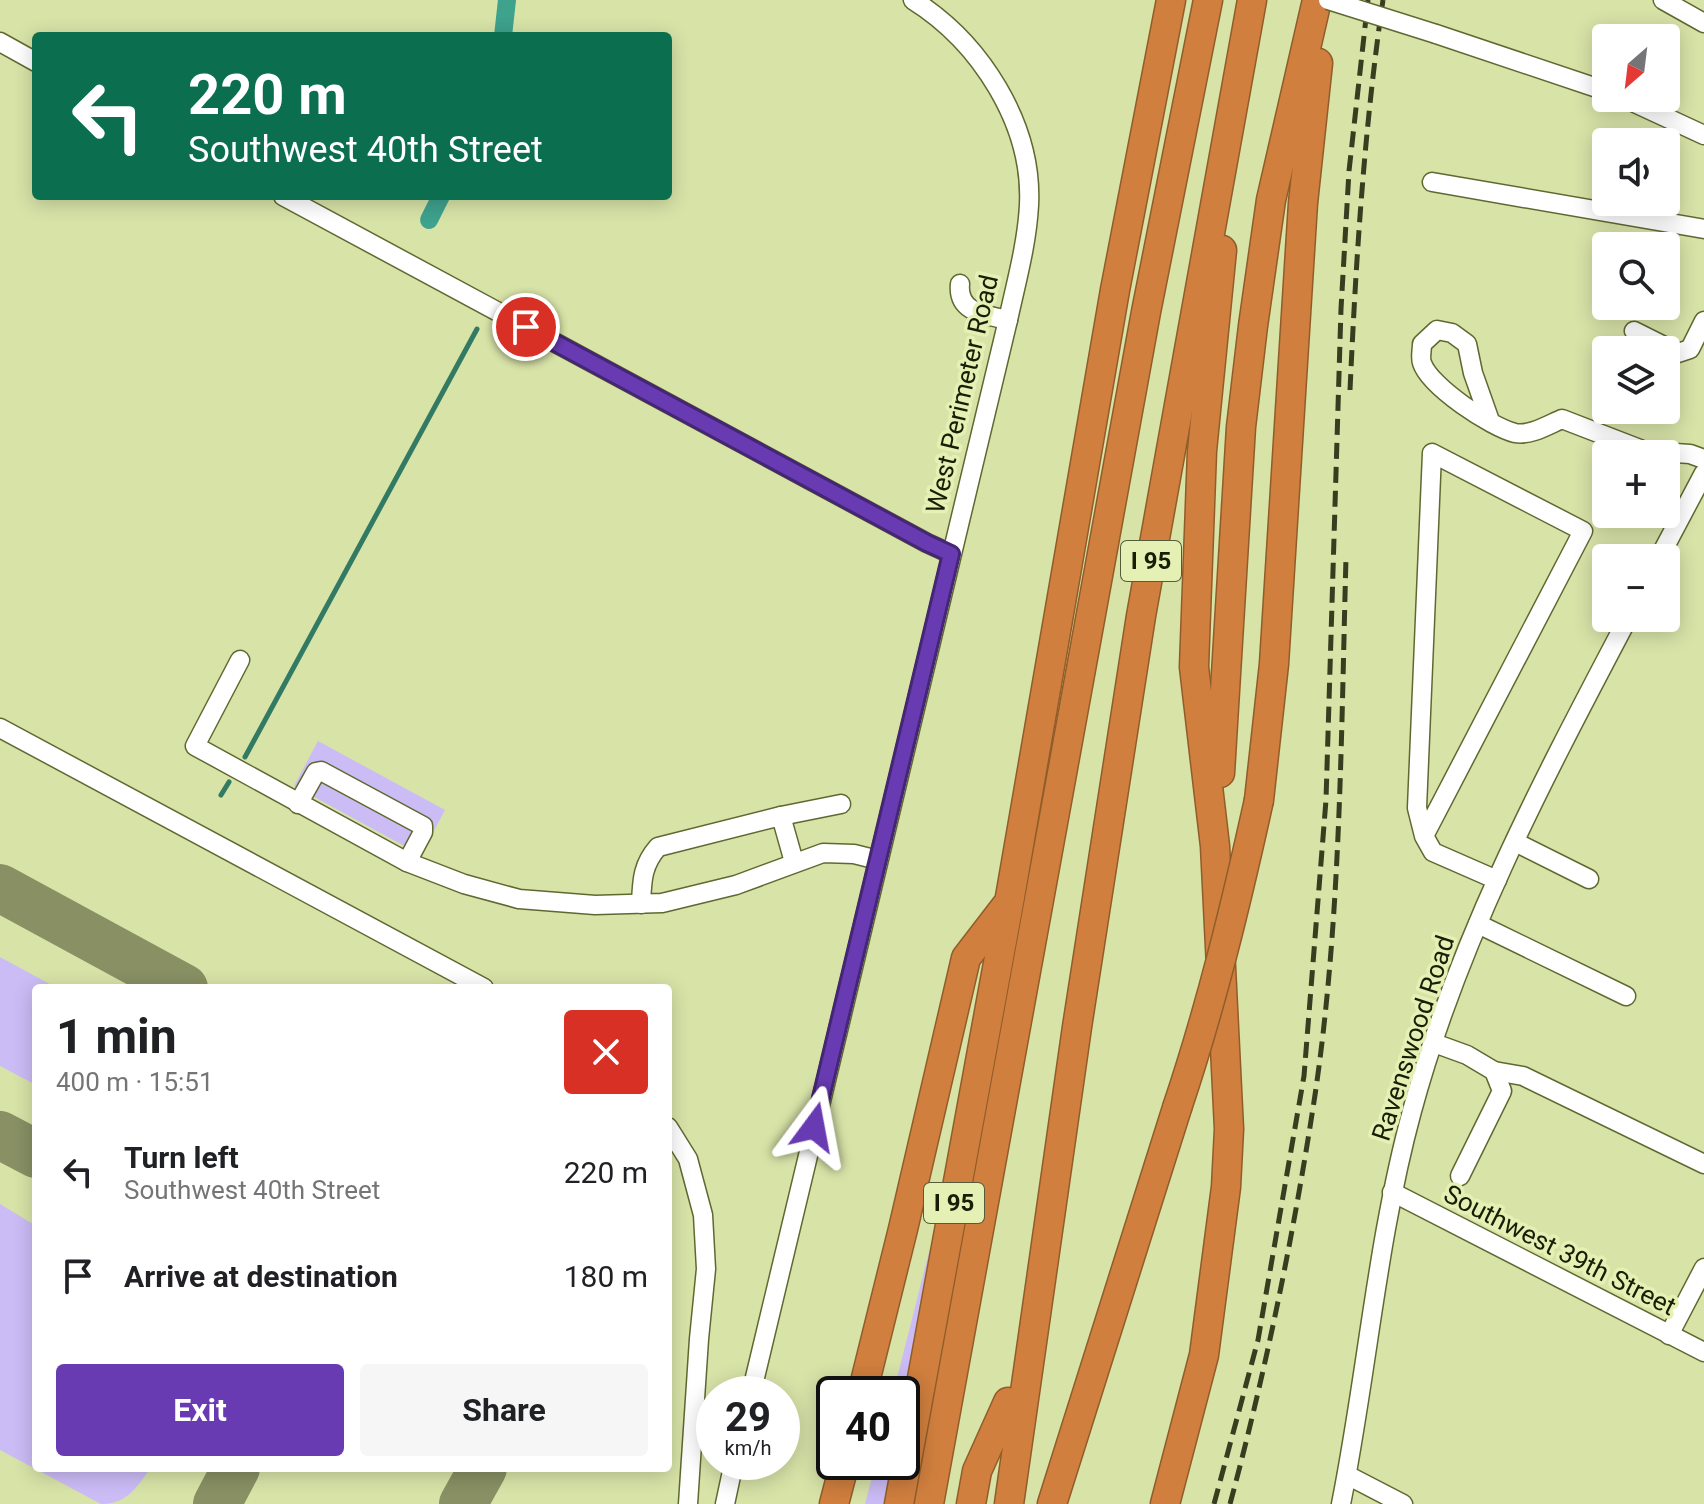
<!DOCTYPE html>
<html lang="en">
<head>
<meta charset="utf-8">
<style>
  body { margin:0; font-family:Roboto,sans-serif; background:#f6f6f6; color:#202124; height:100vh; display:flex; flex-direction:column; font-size:30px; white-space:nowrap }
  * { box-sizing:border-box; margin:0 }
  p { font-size:26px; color:#757577 }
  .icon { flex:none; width:44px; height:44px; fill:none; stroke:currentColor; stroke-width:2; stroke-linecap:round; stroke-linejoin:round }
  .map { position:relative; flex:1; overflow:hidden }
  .panel { position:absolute; left:32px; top:984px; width:640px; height:488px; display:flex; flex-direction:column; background:#fff; border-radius:8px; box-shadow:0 4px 20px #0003 }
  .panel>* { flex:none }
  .hud { position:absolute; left:32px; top:32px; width:640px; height:168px; border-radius:8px; box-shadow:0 4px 20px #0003; background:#0b6e4f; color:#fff; overflow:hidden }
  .needle { width:52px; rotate:208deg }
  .controls { position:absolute; left:1592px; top:24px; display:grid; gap:16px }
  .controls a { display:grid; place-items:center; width:88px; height:88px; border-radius:8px; background:#fff; box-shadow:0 4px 20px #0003; font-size:40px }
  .speed { position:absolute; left:696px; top:1376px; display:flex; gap:16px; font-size:40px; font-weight:700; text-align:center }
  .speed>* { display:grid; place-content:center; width:104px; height:104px; border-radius:50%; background:#fff; box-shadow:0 4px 20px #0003; line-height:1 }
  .speed small { font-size:20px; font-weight:400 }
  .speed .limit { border:4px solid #111; border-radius:12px; background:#fff; color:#111 }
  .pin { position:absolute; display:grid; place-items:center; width:68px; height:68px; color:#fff; margin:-34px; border:4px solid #fff; border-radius:50%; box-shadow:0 2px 8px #0007 }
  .me { position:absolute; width:88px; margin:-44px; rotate:13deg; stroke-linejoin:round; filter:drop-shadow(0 0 6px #0008) }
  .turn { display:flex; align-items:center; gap:28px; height:168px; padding:0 24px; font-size:36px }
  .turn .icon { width:104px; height:104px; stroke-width:2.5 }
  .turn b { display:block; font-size:56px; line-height:68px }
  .round { display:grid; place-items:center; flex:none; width:84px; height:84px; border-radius:8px; background:#f6f6f6 }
  .headline { display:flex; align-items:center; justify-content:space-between; height:136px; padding:0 24px }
  h1 { font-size:48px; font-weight:700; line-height:60px }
  .button { display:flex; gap:16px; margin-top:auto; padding:16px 24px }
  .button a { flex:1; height:92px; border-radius:8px; background:#693bb3; color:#fff; font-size:32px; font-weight:700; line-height:92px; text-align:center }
  .button a+a { background:#f6f6f6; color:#202124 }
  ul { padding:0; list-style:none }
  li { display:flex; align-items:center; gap:24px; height:104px; padding:0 24px }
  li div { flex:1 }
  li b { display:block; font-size:30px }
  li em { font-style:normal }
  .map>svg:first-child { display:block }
</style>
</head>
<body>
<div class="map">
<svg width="1704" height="1504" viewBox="0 0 1704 1504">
  <rect width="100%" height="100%" fill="#d8e3a8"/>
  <g fill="#ccbcf6">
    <polygon points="318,741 445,810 421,855 294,786"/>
    <polygon points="0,957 57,988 36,988 36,1085 0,1066"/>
    <path d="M 0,1204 L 36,1226 L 36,1468 L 151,1468 C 136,1487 128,1504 101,1504 L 0,1450 Z"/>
    <polygon points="930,1248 913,1402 902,1448 902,1394 893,1394"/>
    <polygon points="876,1462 899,1462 889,1504 865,1504"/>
  </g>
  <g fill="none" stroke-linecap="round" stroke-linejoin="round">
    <g stroke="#337a64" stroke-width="5">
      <polyline points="245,757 477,329"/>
      <polyline points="221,795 229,782"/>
    </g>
    <g stroke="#3ea28d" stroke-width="18">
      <polyline points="503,36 507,0"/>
      <polyline points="429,220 441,196"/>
    </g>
    <g stroke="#889064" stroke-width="48">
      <polyline points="0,888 184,988"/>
      <polyline points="0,1135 36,1154"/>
      <polyline points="217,1504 236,1468"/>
      <polyline points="463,1504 483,1468"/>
    </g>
    <g stroke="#606831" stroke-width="21">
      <g id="minor">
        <polyline points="1663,0 1704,23"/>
        <polyline points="1436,34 1606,91"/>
        <polyline points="0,42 36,62"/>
        <polyline points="1624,98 1704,135"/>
        <polyline points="1432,182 1704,229"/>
        <polyline points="283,196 927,543 951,554"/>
        <path d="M 960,284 C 957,313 986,315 1008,320"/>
        <polyline points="1634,331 1678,353 1690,349 1704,321"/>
        <path d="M 1490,421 L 1473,373 L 1467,344 L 1452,333 L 1437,330 L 1422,344 C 1422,350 1420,358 1422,363 C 1430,387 1491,427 1515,433 C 1530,436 1548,425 1562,419 L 1645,451 L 1690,454 L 1704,459"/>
        <polyline points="1659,558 1704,473"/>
        <polyline points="240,660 195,746 407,862 464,884 519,899 595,905 662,903 736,885 823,853 854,854 878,860"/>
        <polyline points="0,728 484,988"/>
        <polyline points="298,804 316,772 321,771 423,826 423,832 407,862"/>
        <polyline points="781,816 841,804"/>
        <polyline points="1424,836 1583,531 1432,453 1417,808 1424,836 1433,852 1497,880"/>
        <polyline points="1515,842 1589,879"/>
        <path d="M 641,904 C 642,881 642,865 658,847 L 781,816 L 794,862"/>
        <polyline points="1478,924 1626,996"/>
        <polyline points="1434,1043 1467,1055 1494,1071 1502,1091 1460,1176"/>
        <polyline points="1494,1071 1523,1076 1704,1164"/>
        <polyline points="668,1127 688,1159 703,1215 706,1269 699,1339 688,1504"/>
        <polyline points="1392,1192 1704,1352"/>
        <polyline points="1669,1335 1704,1268"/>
        <path d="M 751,1394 L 1008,320 C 1016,283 1027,244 1029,205 C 1033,124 980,42 913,0"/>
        <polyline points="1347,1475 1403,1504"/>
        <polyline points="725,1504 734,1462"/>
        <path d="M 1341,1504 C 1367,1374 1377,1239 1412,1111 C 1459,937 1545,776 1628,618"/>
      </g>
    </g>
    <g stroke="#905d2a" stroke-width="31">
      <g id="highway">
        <polyline points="1220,773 1241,427 1253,326 1271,200 1317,0"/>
        <polyline points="1259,800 1274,664 1303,203 1318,63"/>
        <polyline points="862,1394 903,1229 966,958 1006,906"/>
        <polyline points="834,1504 845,1462"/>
        <polyline points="899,1504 1009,903 1115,290 1171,0"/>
        <polyline points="929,1504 1146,312 1208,0"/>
        <polyline points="971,1504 977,1471 1008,1402"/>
        <polyline points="1009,1504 1077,1027 1141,616 1252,0"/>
        <polyline points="1052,1504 1177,1108"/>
        <polyline points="1165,1504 1204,1355 1226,1187 1229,1129 1215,846 1194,667 1202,451 1222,250"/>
      </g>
    </g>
    <use href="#minor" stroke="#fff" stroke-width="18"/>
    <use href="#highway" stroke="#d07f3e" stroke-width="28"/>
    <g stroke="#383d20" stroke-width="5" stroke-dasharray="16 8" stroke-linecap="butt">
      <path d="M 1350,390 C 1356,260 1364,130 1383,0"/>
      <polyline points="1214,1504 1258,1340 1304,1076 1326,800 1341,309 1349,171 1368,0"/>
      <path d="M 1230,1504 C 1266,1370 1294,1233 1315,1095 C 1341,919 1341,736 1346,558"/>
    </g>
    <g stroke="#606831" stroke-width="21" stroke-linecap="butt">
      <polyline id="minor-bridge" points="1328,0 1436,34"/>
    </g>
    <g stroke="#905d2a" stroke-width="31" stroke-linecap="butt">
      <path id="highway-bridge" d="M 1177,1108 C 1211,1007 1236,904 1259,800"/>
    </g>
    <use href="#minor-bridge" stroke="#fff" stroke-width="18"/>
    <use href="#highway-bridge" stroke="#d07f3e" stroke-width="28"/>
  </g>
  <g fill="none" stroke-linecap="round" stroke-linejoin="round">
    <g stroke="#442674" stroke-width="20">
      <polyline id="route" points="526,327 927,543 951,554 814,1127"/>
    </g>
    <use href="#route" stroke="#693bb3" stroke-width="14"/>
  </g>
  <g text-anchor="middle" stroke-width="7" stroke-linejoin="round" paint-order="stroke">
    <g fill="#e5f0b5" stroke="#565c3a" stroke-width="2">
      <rect x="1121" y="541" width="60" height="40" rx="6"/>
      <rect x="924" y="1183" width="60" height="40" rx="6"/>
    </g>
    <g font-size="24" font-weight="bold" fill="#191d06">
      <text x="1151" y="569">I 95</text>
      <text x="954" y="1211">I 95</text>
    </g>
    <g font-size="26" fill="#191d06" stroke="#e5f0b5">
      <text transform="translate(962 394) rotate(-77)" y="9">West Perimeter Road</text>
      <text transform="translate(1413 1038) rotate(-72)" y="9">Ravenswood Road</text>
      <text transform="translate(1560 1250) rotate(27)" y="9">Southwest 39th Street</text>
    </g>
  </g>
</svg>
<div class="controls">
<a><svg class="needle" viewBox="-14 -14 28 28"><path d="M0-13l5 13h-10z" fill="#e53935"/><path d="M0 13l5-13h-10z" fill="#757577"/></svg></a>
<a><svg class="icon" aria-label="sound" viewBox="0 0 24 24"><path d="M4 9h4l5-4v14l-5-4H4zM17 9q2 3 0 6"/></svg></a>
<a><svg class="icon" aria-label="search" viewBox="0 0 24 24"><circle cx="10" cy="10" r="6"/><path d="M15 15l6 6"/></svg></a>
<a><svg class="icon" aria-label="layers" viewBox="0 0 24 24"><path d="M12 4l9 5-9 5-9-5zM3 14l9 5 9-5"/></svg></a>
<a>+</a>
<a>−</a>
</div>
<div class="speed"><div>29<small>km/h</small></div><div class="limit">40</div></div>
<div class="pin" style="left:526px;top:327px;background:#d93025"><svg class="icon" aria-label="arrive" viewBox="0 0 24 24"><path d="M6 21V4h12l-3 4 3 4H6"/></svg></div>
<svg class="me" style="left:814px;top:1127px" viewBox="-20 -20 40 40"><path d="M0-17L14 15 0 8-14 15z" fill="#693bb3" stroke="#fff" stroke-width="4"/></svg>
<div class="hud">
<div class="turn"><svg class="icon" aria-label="left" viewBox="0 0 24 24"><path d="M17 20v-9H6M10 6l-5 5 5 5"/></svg><div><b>220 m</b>Southwest 40th Street</div></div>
</div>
<section class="panel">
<div class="headline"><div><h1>1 min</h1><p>400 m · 15:51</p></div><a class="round" style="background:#d93025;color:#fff"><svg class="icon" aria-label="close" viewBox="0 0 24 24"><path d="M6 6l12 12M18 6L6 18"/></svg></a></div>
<ul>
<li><svg class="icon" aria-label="left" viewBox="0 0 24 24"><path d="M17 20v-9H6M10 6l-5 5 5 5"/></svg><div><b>Turn left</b><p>Southwest 40th Street</p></div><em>220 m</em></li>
<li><svg class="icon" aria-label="arrive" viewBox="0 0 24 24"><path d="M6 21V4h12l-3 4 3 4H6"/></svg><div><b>Arrive at destination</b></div><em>180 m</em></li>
</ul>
<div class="button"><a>Exit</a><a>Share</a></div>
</section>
</div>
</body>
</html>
